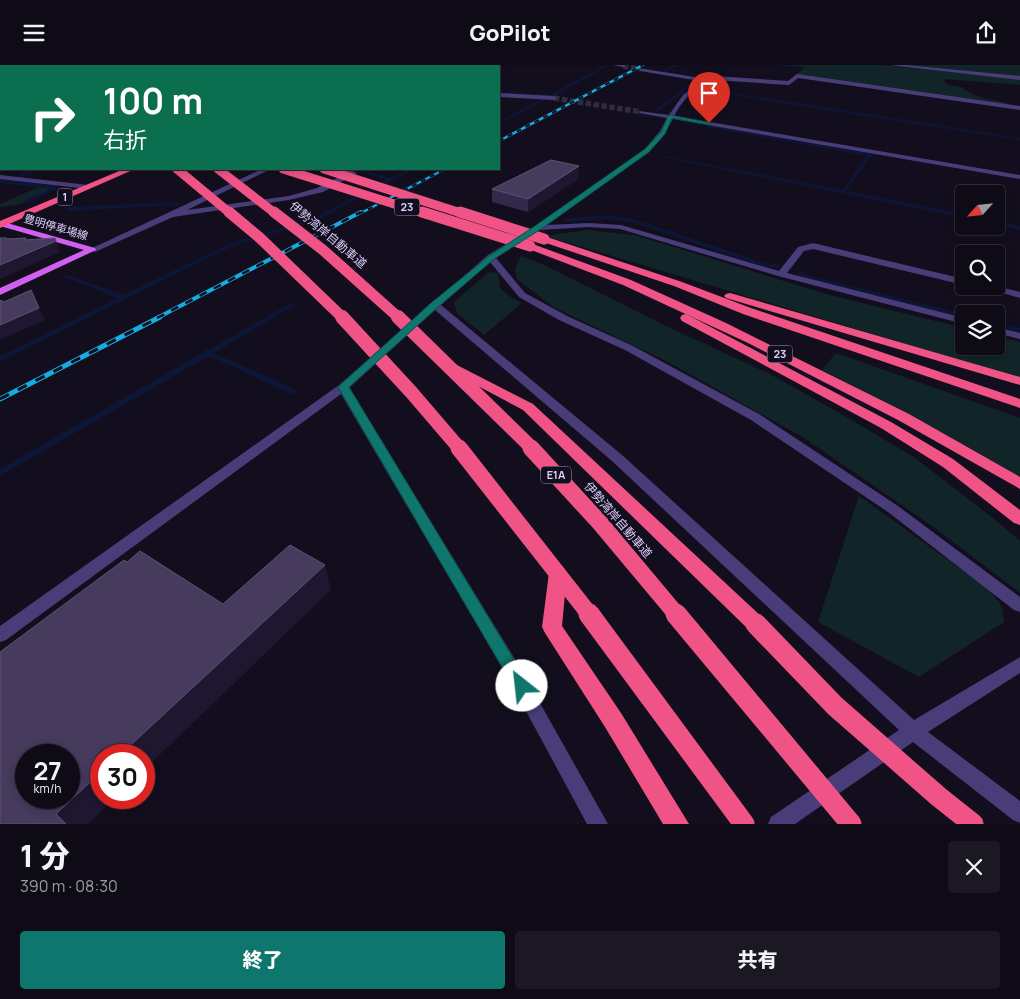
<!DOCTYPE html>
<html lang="ja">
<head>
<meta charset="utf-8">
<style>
  body { margin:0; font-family:Manrope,"Noto Sans JP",sans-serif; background:#1c1823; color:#f1f3f6; height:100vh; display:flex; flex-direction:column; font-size:19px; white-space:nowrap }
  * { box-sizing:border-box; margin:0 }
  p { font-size:16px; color:#9b9aa1 }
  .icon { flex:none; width:28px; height:28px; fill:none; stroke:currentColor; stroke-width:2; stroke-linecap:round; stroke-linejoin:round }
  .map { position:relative; height:759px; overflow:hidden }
  .sheet { display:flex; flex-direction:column; background:#0e0a16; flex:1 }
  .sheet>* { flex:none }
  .top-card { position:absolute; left:0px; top:0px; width:500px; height:105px; box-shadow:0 2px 8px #0003,0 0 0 1px #2e2b35; background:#0b6e4f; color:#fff; overflow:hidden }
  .needle { width:32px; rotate:243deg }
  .buttons { position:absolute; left:955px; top:120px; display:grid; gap:10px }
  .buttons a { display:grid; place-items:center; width:50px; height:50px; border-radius:5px; background:#0e0a16; box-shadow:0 2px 8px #0003,0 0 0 1px #2e2b35; font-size:25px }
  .speed { position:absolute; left:15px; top:679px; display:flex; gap:10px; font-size:25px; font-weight:700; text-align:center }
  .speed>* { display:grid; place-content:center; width:65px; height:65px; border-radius:50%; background:#0e0a16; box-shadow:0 2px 8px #0003,0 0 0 1px #2e2b35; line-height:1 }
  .speed small { font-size:12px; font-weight:400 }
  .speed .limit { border:8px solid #d22; background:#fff; color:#111 }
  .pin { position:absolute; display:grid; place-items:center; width:42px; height:42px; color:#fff; margin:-51px -21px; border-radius:50% 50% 50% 0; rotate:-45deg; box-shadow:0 0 5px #0007 }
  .pin .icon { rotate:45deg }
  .me { position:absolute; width:55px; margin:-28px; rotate:331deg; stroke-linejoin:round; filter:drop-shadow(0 0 4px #0008) }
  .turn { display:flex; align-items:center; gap:18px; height:105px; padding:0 20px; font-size:22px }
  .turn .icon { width:65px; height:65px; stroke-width:2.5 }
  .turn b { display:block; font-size:35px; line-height:42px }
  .round { display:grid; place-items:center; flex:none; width:52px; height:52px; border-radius:5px; background:#1c1823 }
  .head { display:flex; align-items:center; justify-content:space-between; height:85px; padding:0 20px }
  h1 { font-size:30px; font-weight:800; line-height:38px }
  .action { display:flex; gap:10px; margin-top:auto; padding:10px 20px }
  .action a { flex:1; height:58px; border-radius:5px; background:#0f766e; color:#fff; font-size:20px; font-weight:800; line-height:58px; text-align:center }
  .action a+a { background:#1c1823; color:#f1f3f6 }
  header { display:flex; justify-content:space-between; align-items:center; height:65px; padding:0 20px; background:#0e0a16; font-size:22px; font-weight:800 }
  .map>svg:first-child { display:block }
</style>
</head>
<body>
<header><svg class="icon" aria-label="menu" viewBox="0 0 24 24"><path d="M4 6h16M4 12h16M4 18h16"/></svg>GoPilot<svg class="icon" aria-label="share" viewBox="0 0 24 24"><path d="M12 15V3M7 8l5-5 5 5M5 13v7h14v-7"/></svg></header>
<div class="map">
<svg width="1020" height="759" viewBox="0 0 1020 759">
  <rect width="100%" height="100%" fill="#130e1d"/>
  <g fill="#112427">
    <polygon points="781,0 883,0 1020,14 1020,20 943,14 948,20 961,22 972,29 986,34 1005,37 1009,40 796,10 805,2"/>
    <polygon points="901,0 1020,0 1020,11"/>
    <polygon points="39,122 54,124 18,140 0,142 0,139"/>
    <polygon points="587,165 635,170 826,229 964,263 964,281 996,281 996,271 1020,277 1020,313 545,171"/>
    <polygon points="521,191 544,200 668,262 770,309 836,346 914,392 998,457 1020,476 1020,528 935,463 804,373 668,297 553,242 517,214 515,204"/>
    <polygon points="489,207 498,208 500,223 509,231 522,238 484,270 457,248 454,237"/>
    <polygon points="836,288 1020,353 1020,413 950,372 822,305"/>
    <polygon points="859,431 990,525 1002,542 1004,557 919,612 818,557"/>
  </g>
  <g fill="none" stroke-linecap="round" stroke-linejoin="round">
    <g fill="#0d1637" fill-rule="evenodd">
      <polygon points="605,0 608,1 552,32 546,32 547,34 499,59 499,56 546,32 499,29 499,27 550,30"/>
      <polygon points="673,0 678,0 666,7 663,6"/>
      <polygon points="772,0 806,2 804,3"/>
      <polygon points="689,19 692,20 659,46 657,46 657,44"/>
      <polygon points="707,24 1020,73 1020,75 706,26"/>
      <polygon points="639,49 649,51 650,52 648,53 638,51"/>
      <rect x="0" y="60" width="1" height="3"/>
      <polygon points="709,60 872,89 872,90 846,126 964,149 964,153 658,91 660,90 842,125 867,91 707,62"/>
      <polygon points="32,104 37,104 20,113 15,112"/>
      <polygon points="355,104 361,104 390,113 409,104 414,104 318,155 233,181 0,296 0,291 118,233 65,212 65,210 69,210 123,230 229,179 314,153 386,115"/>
      <polygon points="0,114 56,121 59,123 27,138 25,137 25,135 50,124 0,118"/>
      <polygon points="176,137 179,139 178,140 68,146 65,144 68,142"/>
      <polygon points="607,150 634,154 765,198 778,199 781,201 778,203 762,201 631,157 607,154 567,157 564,155 567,153"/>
      <polygon points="996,156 1020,161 1020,165 996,160"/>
      <polygon points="800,206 806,210 964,249 964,253 802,212 797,208"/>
      <polygon points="293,237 296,239 295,240 214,288 295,324 296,326 295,328 289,328 209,291 0,411 0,404 204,287 204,285 208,285"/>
      <polygon points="996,257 1020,263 1020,267 996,261"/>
    </g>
    <g stroke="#312b3e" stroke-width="5.5" stroke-dasharray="5.5 2.5" stroke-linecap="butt">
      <polyline points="623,1 640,4"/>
      <polyline points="554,33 641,47"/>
    </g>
    <g fill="#483d78" fill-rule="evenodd">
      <polygon points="45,0 53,0 53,1 46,1"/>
      <polygon points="613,0 625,0 625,1 623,2"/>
      <polygon points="889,0 906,0 1020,11 1020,15"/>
      <path d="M 638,3 L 701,13 L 715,11 L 788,16 L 797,9 L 1020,41 L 1020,45 L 798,13 L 789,20 L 715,15 C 698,17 682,36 674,51 L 1020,110 L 1020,114 L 673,54 L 665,68 L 649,86 L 547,160 L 589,158 L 621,160 L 779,206 L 798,182 L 813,178 L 964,214 L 964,220 L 813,184 L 804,186 L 787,208 L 964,253 L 964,259 L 778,211 L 620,164 L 589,162 L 540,165 L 496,193 L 525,228 L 567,251 L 633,281 L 759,349 L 898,441 L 1020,532 L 1020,547 L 1014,545 L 888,447 L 751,355 L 625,285 L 559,255 L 519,232 L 490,197 L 441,240 L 622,390 L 914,655 L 1020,592 L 1020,608 L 928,667 L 1020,736 L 1020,758 L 1013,755 L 913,677 L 795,759 L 768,759 L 771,752 L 899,665 L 612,396 L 435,245 L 349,323 L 518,599 L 608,759 L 587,759 L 506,609 L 341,329 L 6,575 L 0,577 L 0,561 L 339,320 L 488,190 L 535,161 L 645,84 L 660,66 L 667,53 L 639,48 L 639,46 L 669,50 L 683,30 L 700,16 L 640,6 Z"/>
      <polygon points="0,17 1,18 1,22 0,21"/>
      <polygon points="499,28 554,31 557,33 554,35 499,32"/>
      <polygon points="262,104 271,104 187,145 289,131 317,123 347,108 338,104 347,104 357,108 323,127 289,135 173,152 95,187 88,185"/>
      <polygon points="0,110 88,120 92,122 88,124 0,114"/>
      <polygon points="978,221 996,221 1020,227 1020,233"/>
      <polygon points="996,262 1020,268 1020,274 996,268"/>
    </g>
    <polygon fill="#d15ff1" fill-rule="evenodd" points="0,156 95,183 96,185 0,230 0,223 84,185 0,161"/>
    <g fill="#f05486" fill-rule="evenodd">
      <polygon points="13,0 22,0 23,1 14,1"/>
      <rect x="0" y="5" width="1" height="4"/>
      <polygon points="124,104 135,104 0,163 0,156"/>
      <polygon points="544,171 682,217 751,243 1020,334 1020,343 743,249 674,221 540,176 540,172"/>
      <polygon points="530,178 631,215 726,258 909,349 1020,412 1020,424 898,355 748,278 623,220 526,183 525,181"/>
      <polygon points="730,228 1020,312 1020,320 726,233 724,231 726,229"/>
      <polygon points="686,249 891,357 953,394 1020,445 1020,460 1014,458 943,402 881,363 682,256 680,253 682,250"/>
      <polygon points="451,297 533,339 763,553 766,559 763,565 756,567 749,565 523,345 446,304 444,301 446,298"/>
      <polygon points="558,501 564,503 567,508 562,561 621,648 689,759 663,759 605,662 545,568 542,562 549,508 552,503"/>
    </g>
    <g stroke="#14ade1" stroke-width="2.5">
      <g id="rail-far2">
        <polyline points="499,76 643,0"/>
        <polyline points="359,149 445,104"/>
      </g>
    </g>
    <g stroke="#14ade1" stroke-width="4">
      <polyline id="rail-far1" points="157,253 361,147"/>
    </g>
    <g stroke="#14ade1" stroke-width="5">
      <polyline id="rail" points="0,334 160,252"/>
    </g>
    <use href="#rail-far2" stroke="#130e1d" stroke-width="2" stroke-dasharray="5" stroke-linecap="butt"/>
    <use href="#rail-far1" stroke="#130e1d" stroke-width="2.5" stroke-dasharray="8" stroke-linecap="butt"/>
    <use href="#rail" stroke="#130e1d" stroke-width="3" stroke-dasharray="10" stroke-linecap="butt"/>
    <g stroke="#f05486" stroke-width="9">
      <polyline points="177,104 231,149"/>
      <polyline points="218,104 276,149"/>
      <polyline points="283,104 426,149"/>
      <polyline points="324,104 464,149"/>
    </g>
    <g stroke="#f05486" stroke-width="11">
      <polyline points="229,147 260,173 343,253"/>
      <polyline points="274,147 323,185 399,253"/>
      <polyline points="422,147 530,181"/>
      <polyline points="460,147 544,174"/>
    </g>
    <g stroke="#f05486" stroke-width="14">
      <polyline points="342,252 412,328 460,384"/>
      <polyline points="398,252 533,384"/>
    </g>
    <g stroke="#f05486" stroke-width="17">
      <polyline points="459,383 590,550"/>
      <polyline points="531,383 600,458 677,550"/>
    </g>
    <g stroke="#f05486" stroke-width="21">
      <polyline points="589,549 744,759"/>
      <polyline points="676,549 851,759"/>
      <polyline points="756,559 835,641 939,732 973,759"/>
    </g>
  </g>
  <g fill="#34294a">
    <polygon points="384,0 446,0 446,1 405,1"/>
    <polygon points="578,114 528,147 492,137 492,124"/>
  </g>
  <g fill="#1f1630">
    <polygon points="579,101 578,114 528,147 528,134"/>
    <polygon points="55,173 60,187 0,214 0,200"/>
    <polygon points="31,225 45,255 0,275 0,260"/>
    <polygon points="325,500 331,525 144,705 144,690 120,690"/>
    <polygon points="101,707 101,732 116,732 88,759 64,759 56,749"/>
  </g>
  <g fill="#463a5d" stroke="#5d5276" fill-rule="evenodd">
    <polygon points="551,95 579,101 528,134 492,124"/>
    <polygon points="0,173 7,173 6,174 26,173 24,175 55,173 56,176 0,200"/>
    <polygon points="31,225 39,243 0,260 0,235 4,237"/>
    <path d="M 290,480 L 325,500 L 120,690 L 101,690 L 101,707 L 56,749 L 66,759 L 0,759 L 0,587 L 124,495 L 127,497 L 140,486 L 223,539 ZM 26,690 L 69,690 L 69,732 L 26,732 Z"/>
  </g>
  <polygon fill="#0f766e" stroke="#0a4d48" points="670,50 712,58 709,60 672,53 665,69 649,87 541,164 494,194 438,242 349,322 527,616 529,621 527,626 522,628 516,626 338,322 431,238 489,191 535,161 645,84 661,67 668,51"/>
  <g text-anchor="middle" stroke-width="5" stroke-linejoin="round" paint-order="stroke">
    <g fill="#130e1d" stroke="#9f95b8" stroke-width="1">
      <rect x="57.5" y="123.5" width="15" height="17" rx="4"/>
      <rect x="394.5" y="133.5" width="25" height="17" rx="4"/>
      <rect x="767.5" y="280.5" width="25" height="17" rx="4"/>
      <rect x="541" y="401.5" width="30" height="17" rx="4"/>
    </g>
    <g font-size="11" font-weight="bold" fill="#dbcffb">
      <text x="65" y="136">1</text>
      <text x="407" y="146">23</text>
      <text x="780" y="293">23</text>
      <text x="556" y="414">E1A</text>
    </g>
    <g font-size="11" fill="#dbcffb" stroke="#130e1d">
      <text transform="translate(56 162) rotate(16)" y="4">豊明停車場線</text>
    </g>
    <g font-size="12" fill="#dbcffb" stroke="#130e1d">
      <text transform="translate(328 170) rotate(40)" y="4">伊勢湾岸自動車道</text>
      <text transform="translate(618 455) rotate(49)" y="4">伊勢湾岸自動車道</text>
    </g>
  </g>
</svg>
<div class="buttons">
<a><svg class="needle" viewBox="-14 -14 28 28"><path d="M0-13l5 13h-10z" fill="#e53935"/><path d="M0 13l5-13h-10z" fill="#9b9aa1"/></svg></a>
<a><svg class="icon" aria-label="search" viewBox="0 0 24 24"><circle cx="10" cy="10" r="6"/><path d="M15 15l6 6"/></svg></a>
<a><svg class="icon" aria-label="layers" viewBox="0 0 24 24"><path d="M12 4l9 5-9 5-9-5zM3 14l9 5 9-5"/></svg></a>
</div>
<div class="speed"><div>27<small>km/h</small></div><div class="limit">30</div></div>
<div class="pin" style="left:709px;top:58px;background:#d93025"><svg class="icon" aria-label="arrive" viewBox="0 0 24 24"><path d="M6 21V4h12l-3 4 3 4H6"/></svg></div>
<svg class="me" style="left:522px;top:621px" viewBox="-20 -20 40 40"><circle r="19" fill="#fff"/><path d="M0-13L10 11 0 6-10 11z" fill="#0f766e"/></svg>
<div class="top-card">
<div class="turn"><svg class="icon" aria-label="right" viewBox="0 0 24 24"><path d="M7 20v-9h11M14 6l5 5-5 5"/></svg><div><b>100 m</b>右折</div></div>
</div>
</div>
<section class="sheet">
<div class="head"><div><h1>1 分</h1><p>390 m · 08:30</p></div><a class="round"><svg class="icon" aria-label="close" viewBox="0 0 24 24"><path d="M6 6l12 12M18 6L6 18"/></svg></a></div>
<div class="action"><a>終了</a><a>共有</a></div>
</section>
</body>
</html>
